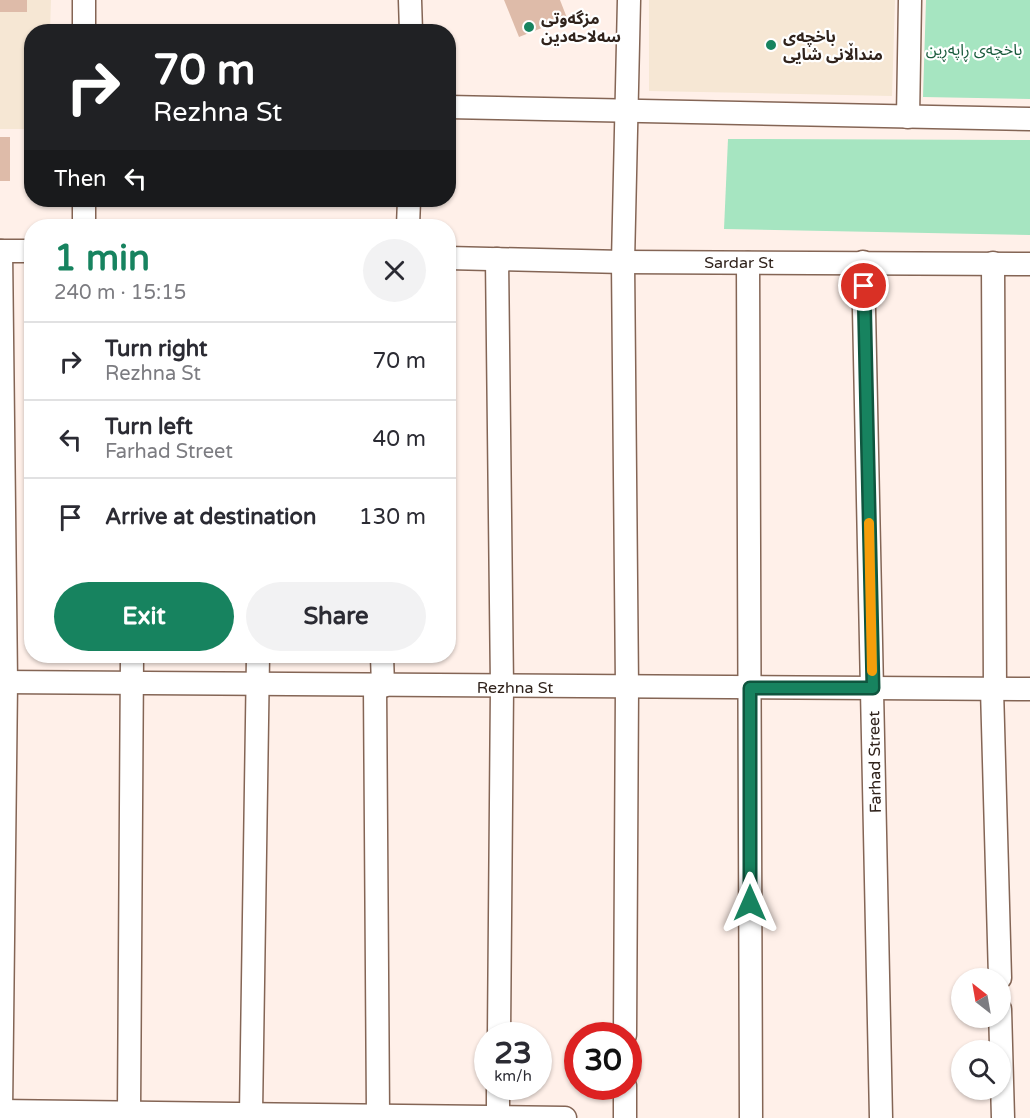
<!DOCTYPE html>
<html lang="en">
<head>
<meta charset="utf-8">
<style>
  body { margin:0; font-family:"Varela Round","Noto Sans Arabic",sans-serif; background:#f2f2f3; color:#2b2b33; height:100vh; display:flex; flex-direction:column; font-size:22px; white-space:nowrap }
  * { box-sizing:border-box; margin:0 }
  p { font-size:20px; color:#7c7c81 }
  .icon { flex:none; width:33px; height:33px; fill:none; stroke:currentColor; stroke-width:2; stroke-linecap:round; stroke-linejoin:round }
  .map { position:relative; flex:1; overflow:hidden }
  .details { position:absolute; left:24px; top:219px; width:432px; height:444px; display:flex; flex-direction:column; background:#fff; border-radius:24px; box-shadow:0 2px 4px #0004 }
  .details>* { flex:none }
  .hud { position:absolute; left:24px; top:24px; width:432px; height:183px; border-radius:24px; box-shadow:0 2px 4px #0004; background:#202124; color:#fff; overflow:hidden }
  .needle { width:39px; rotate:329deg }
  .buttons { position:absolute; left:951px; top:968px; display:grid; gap:12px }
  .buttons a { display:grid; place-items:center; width:60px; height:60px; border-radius:50%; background:#fff; box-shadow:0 2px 4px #0004; font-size:30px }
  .speed { position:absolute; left:474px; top:1022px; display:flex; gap:12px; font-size:30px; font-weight:700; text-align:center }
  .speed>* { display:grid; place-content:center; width:78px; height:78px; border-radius:50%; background:#fff; box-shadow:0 2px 4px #0004; line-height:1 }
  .speed small { font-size:15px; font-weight:400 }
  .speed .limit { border:9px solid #d22; background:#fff; color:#111 }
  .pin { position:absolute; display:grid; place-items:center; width:51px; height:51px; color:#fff; margin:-26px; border:3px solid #fff; border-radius:50%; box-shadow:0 2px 6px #0007 }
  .me { position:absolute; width:66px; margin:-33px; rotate:0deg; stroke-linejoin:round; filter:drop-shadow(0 0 4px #0008) }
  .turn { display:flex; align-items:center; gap:21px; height:126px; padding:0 30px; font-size:27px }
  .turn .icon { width:78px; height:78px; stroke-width:2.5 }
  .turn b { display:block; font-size:42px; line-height:51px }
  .then { display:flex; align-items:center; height:57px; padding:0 30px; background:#0003; gap:12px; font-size:22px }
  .round { display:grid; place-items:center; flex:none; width:63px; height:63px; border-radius:32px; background:#f2f2f3 }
  .headline { display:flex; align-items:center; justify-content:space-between; height:102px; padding:0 30px }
  h1 { font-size:36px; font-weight:700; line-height:45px; color:#17835f }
  .action { display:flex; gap:12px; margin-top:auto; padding:12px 30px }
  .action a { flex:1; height:69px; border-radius:36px; background:#17835f; color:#fff; font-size:24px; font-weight:700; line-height:69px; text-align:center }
  .action a+a { background:#f2f2f3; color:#2b2b33 }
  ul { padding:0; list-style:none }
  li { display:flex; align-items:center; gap:18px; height:78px; padding:0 30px; border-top:2px solid #e1e1e2 }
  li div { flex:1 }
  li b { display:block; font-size:22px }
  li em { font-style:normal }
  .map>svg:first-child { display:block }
</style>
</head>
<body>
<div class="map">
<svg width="1030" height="1118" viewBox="0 0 1030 1118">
  <rect width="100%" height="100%" fill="#fff0e9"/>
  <g fill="#f6e7d4">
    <polygon points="0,0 51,0 50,31 32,32 31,129 0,129"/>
    <polygon points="649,0 895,0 892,96 649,91"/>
  </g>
  <g fill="#a6e5c1">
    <polygon points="926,0 1030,0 1030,99 923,97"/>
    <polygon points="728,139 1030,140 1030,235 724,229"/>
  </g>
  <g fill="#debba9">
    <rect x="0" y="0" width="27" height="12"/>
    <polygon points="504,0 560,0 567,18 519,37"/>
    <rect x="0" y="137" width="10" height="44"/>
  </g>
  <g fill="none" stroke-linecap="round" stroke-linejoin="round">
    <g stroke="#846555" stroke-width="25">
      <g id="minor">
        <polyline points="410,0 411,32"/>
        <polyline points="84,32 84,0"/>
        <polyline points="448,107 1030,119"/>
        <polyline points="908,117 910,0"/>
        <polyline points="84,200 84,226"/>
        <polyline points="408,226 409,200"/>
        <polyline points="0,251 32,251"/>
        <polyline points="1,251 6,682 1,1111"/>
        <polyline points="448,258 623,262 1030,264"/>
        <polyline points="497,259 502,687 499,1035"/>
        <polyline points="863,262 881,1118"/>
        <polyline points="748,263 751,1118"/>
        <polyline points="993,263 995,689"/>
        <polyline points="382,656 383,686"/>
        <polyline points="0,682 1030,689"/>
        <polyline points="375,686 378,1114"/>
        <polyline points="992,689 1000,978"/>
        <polyline points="1000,1009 1003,1118"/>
        <polyline points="625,1035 627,687 623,262 629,0"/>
        <polyline points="0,1111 565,1118"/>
        <polyline points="129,1112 132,656"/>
        <polyline points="251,1113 258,656"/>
        <polyline points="498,1118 498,1086"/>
        <polyline points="625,1118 625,1086"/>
      </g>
    </g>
    <use href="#minor" stroke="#fff" stroke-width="22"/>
  </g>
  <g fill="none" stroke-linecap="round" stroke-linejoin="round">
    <g stroke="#0f553e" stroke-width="15">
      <polyline id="route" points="750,903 750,688 873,688 864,286"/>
    </g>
    <use href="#route" stroke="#17835f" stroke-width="10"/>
    <polyline stroke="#f59e0b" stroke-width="10" points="869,523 872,671"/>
  </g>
  <g fill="#17835f" stroke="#fff" stroke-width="2">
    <circle cx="529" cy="27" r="6"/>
    <circle cx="771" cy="45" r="6"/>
  </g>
  <g text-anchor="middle" stroke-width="4.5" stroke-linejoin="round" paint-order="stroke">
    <g font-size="16" font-weight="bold" fill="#30231c" stroke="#fff" text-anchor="start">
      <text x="541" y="24">مزگەوتی<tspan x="541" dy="18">سەلاحەدین</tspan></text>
      <text x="783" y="42">باخچەی<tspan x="783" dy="18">منداڵانی شایی</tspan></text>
    </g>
    <g font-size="16" fill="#1a5b3d" stroke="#fff">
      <text x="974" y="55">باخچەی ڕاپەڕین</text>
    </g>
    <g font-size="16" fill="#30231c" stroke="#fff">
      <text x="739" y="268">Sardar St</text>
      <text x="515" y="693">Rezhna St</text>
      <text transform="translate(874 762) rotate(-91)" y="6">Farhad Street</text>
    </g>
  </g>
</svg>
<div class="buttons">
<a><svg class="needle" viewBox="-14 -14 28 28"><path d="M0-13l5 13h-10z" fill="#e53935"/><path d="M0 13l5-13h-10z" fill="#7c7c81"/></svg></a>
<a><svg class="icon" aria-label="search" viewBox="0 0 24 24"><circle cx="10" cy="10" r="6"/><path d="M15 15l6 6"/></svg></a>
</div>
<div class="speed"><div>23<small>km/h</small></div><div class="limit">30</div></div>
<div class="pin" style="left:864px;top:286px;background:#d93025"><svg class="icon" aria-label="arrive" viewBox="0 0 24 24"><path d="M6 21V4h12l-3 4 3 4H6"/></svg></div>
<svg class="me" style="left:750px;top:903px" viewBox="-20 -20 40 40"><path d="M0-17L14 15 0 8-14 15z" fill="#17835f" stroke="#fff" stroke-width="4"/></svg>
<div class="hud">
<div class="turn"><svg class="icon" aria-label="right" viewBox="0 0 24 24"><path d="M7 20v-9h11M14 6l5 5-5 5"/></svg><div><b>70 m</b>Rezhna St</div></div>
<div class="then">Then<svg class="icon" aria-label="left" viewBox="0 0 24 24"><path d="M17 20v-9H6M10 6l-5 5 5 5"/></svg></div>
</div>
<section class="details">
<div class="headline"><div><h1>1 min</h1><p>240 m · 15:15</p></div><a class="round"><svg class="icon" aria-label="close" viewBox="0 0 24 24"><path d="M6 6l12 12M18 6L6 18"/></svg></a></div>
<ul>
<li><svg class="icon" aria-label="right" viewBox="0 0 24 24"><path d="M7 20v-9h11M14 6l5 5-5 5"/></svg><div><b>Turn right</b><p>Rezhna St</p></div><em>70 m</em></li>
<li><svg class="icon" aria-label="left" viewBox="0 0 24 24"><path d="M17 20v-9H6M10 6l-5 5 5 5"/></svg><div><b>Turn left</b><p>Farhad Street</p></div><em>40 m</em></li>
<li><svg class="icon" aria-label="arrive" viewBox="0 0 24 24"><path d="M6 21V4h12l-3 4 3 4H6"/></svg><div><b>Arrive at destination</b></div><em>130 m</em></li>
</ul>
<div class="action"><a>Exit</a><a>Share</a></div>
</section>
</div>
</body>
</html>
